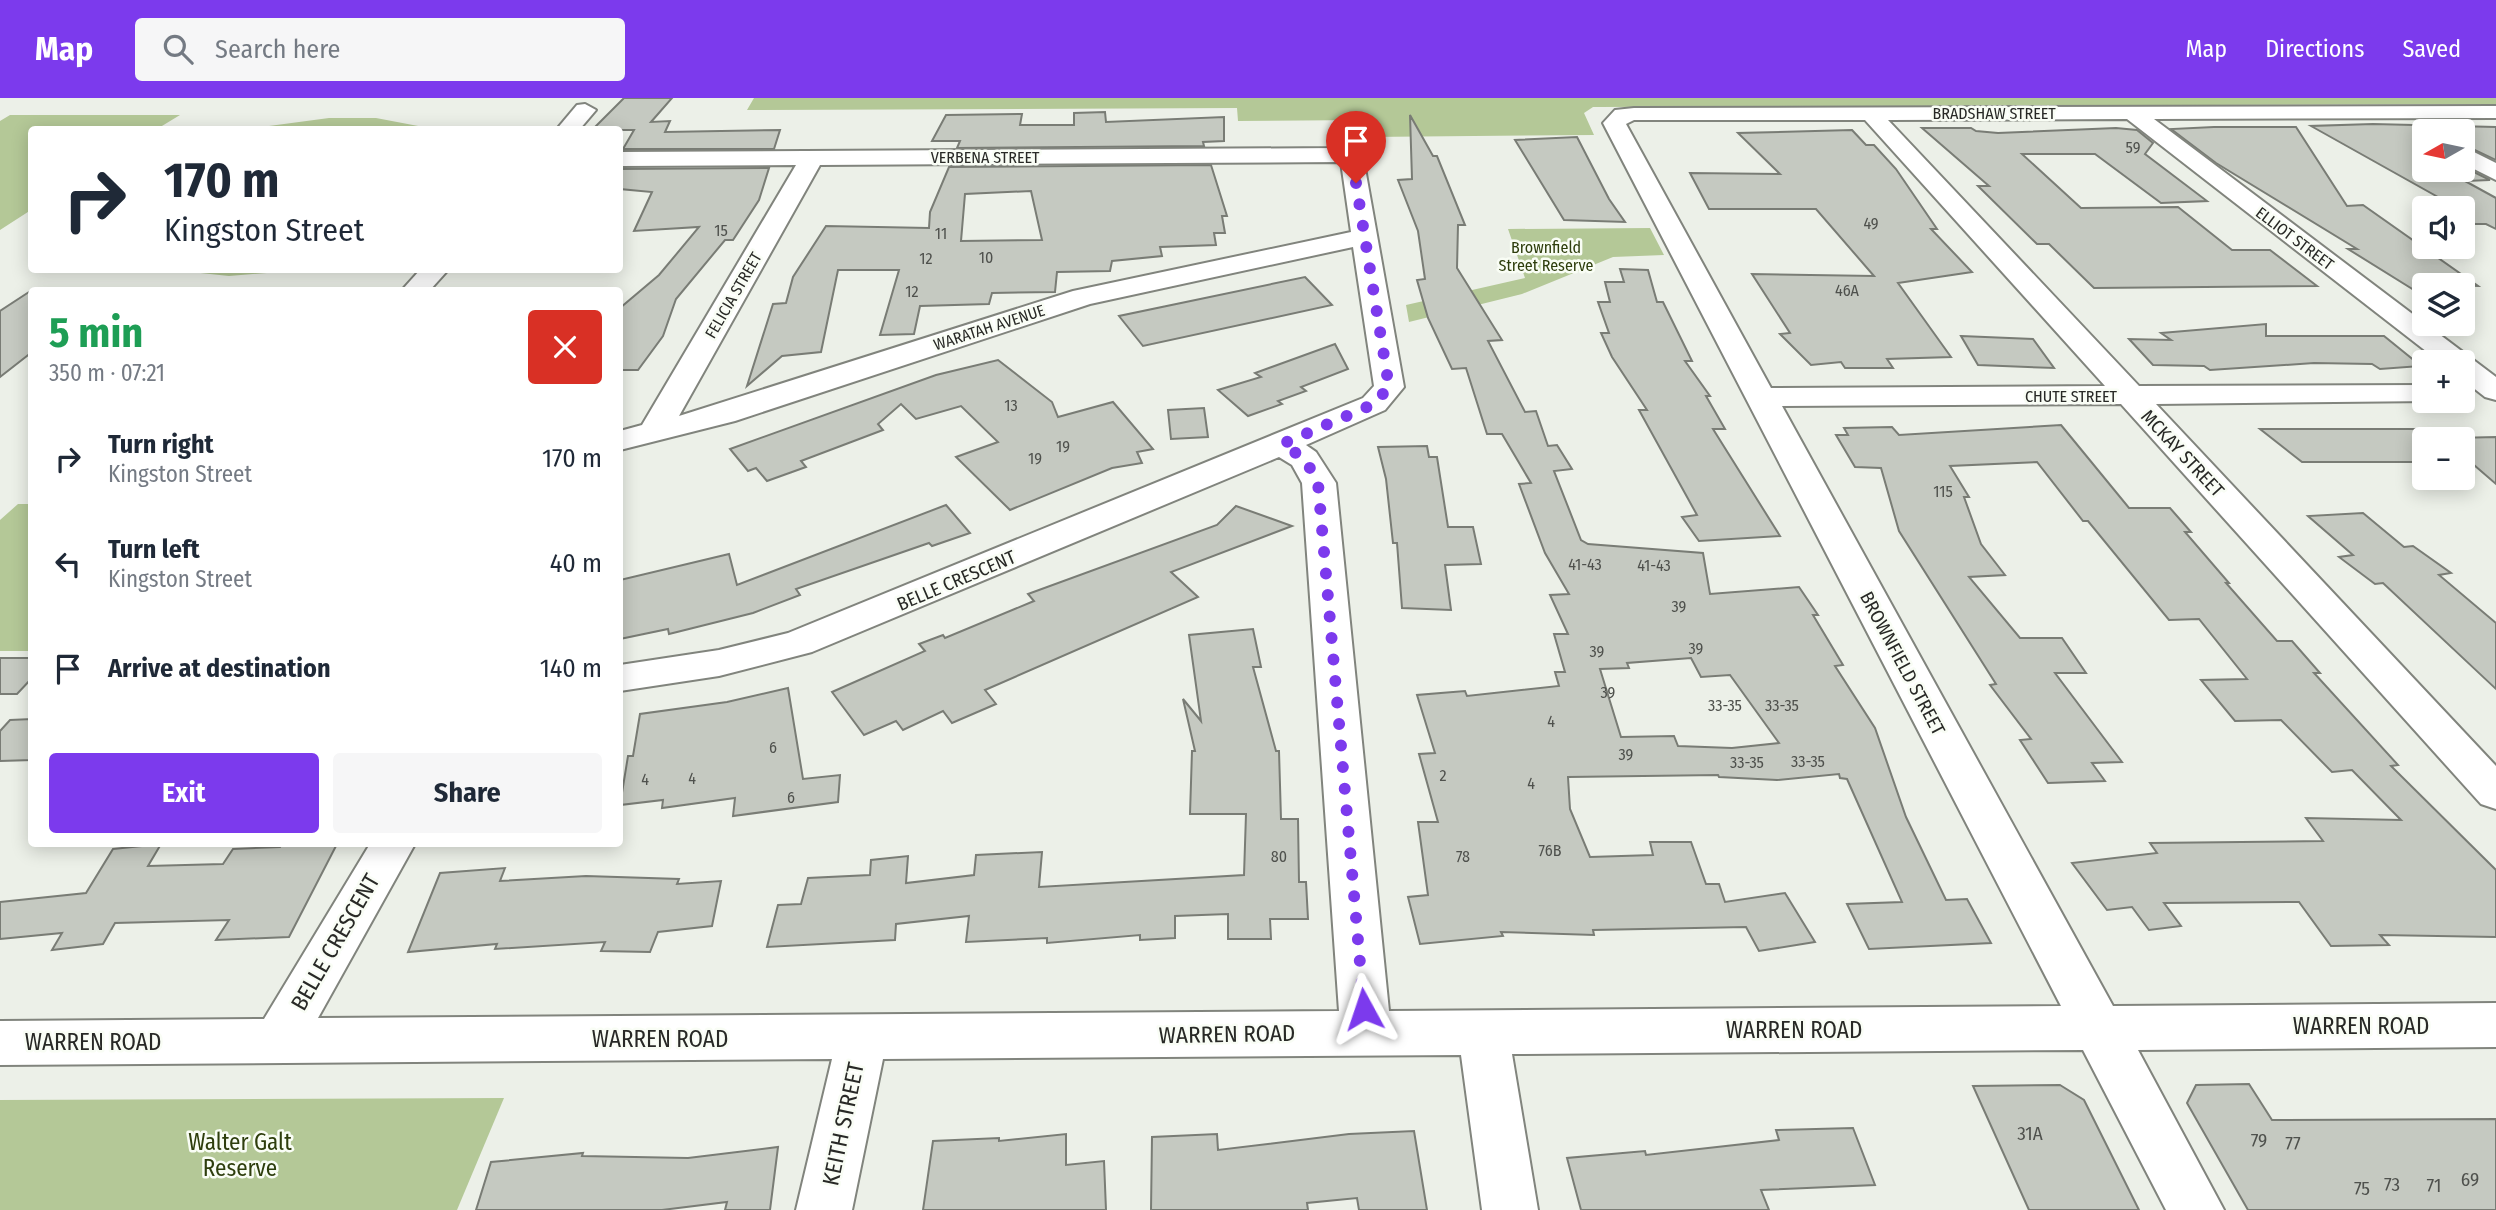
<!DOCTYPE html>
<html lang="en">
<head>
<meta charset="utf-8">
<style>
  body { margin:0; font-family:"Fira Sans Condensed",sans-serif; background:#f6f6f7; color:#1f2937; height:100vh; display:flex; flex-direction:column; font-size:26px; white-space:nowrap }
  * { box-sizing:border-box; margin:0 }
  p { font-size:23px; color:#747a83 }
  .icon { flex:none; width:38px; height:38px; fill:none; stroke:currentColor; stroke-width:2; stroke-linecap:round; stroke-linejoin:round }
  .map { position:relative; flex:1; overflow:hidden }
  .side { position:absolute; left:28px; top:189px; width:595px; height:560px; display:flex; flex-direction:column; background:#fff; border-radius:7px; box-shadow:0 4px 18px #0003 }
  .side>* { flex:none }
  .guide { position:absolute; left:28px; top:28px; width:595px; height:147px; border-radius:7px; box-shadow:0 4px 18px #0003; background:#fff; color:#1f2937; overflow:hidden }
  .needle { width:46px; rotate:261deg }
  .tools { position:absolute; left:2412px; top:21px; display:grid; gap:14px }
  .tools a { display:grid; place-items:center; width:63px; height:63px; border-radius:7px; background:#fff; box-shadow:0 4px 18px #0003; font-size:35px }
  .pin { position:absolute; display:grid; place-items:center; width:60px; height:60px; color:#fff; margin:-72px -30px; border-radius:50% 50% 50% 0; rotate:-45deg; box-shadow:0 0 7px #0007 }
  .pin .icon { rotate:45deg }
  .me { position:absolute; width:77px; margin:-38px; rotate:355deg; stroke-linejoin:round; filter:drop-shadow(0 0 5px #0008) }
  .turn { display:flex; align-items:center; gap:24px; height:147px; padding:0 21px; font-size:32px }
  .turn .icon { width:91px; height:91px; stroke-width:2.5 }
  .turn b { display:block; font-size:49px; line-height:60px }
  .round { display:grid; place-items:center; flex:none; width:74px; height:74px; border-radius:7px; background:#f6f6f7 }
  .headline { display:flex; align-items:center; justify-content:space-between; height:119px; padding:0 21px }
  h1 { font-size:42px; font-weight:700; line-height:52px; color:#1e9e55 }
  .cta { display:flex; gap:14px; margin-top:auto; padding:14px 21px }
  .cta a { flex:1; height:80px; border-radius:7px; background:#7c3aed; color:#fff; font-size:28px; font-weight:700; line-height:80px; text-align:center }
  .cta a+a { background:#f6f6f7; color:#1f2937 }
  ul { padding:0; list-style:none }
  li { display:flex; align-items:center; gap:21px; height:105px; padding:0 21px }
  li div { flex:1 }
  li b { display:block; font-size:26px }
  li em { font-style:normal }
  header { display:flex; align-items:center; gap:42px; box-sizing:border-box; height:98px; padding:0 35px; background:#7c3aed; color:#fff }
  header strong { font-size:33px }
  nav { display:flex; gap:38px; margin-inline-start:auto; font-size:24px }
  .search { width:490px; height:63px; background:#f6f6f7; display:flex; align-items:center; gap:18px; box-sizing:border-box; padding:0 24px; border-radius:7px; color:#747a83; font-size:26px }
  .map>svg:first-child { display:block }
</style>
</head>
<body>
<header>
<strong>Map</strong>
<div class="search"><svg class="icon" aria-label="search" viewBox="0 0 24 24"><circle cx="10" cy="10" r="6"/><path d="M15 15l6 6"/></svg>Search here</div>
<nav><a>Map</a><a>Directions</a><a>Saved</a></nav>
</header>
<div class="map">
<svg width="2496" height="1112" viewBox="0 0 2496 1112">
  <rect width="100%" height="100%" fill="#ecf0e8"/>
  <g fill="#b4c897">
    <polygon points="754,0 2496,0 2496,6 1593,9 1584,15 1594,37 1368,39 1364,22 1238,23 1237,10 747,12"/>
    <polygon points="10,17 180,17 157,31 32,32 31,112 0,132 0,23"/>
    <polygon points="329,20 376,20 434,31 247,31"/>
    <polygon points="1650,130 1664,157 1613,159 1522,196 1409,224 1406,207 1525,180 1508,131"/>
    <polygon points="172,172 305,172 229,178"/>
    <polygon points="18,406 31,406 31,553 0,553 0,422"/>
    <polygon points="504,1000 457,1112 0,1112 0,1002"/>
  </g>
  <g fill="#c5c9c1" stroke="#797c75" stroke-width="2" fill-rule="evenodd">
    <polygon points="624,0 672,0 651,24 670,23 665,34 780,32 774,51 623,51 634,32 592,32"/>
    <polygon points="1105,14 1106,24 1224,19 1224,43 1203,44 1204,48 957,50 960,43 932,43 946,17 1022,16 1020,27 1074,27 1074,15"/>
    <path d="M 1410,17 L 1433,58 L 1437,58 L 1465,127 L 1458,127 L 1457,170 L 1502,242 L 1488,243 L 1525,314 L 1536,313 L 1548,348 L 1557,347 L 1572,371 L 1554,373 L 1581,442 L 1588,446 L 1703,455 L 1710,496 L 1799,489 L 1818,517 L 1813,517 L 1843,567 L 1835,568 L 1875,630 L 1906,719 L 1946,802 L 1967,801 L 1991,845 L 1869,851 L 1847,806 L 1902,804 L 1847,681 L 1840,680 L 1839,676 L 1777,682 L 1719,679 L 1718,677 L 1568,679 L 1570,711 L 1590,759 L 1653,757 L 1650,744 L 1691,744 L 1706,786 L 1719,786 L 1725,804 L 1785,795 L 1815,844 L 1759,853 L 1746,829 L 1593,832 L 1594,837 L 1501,834 L 1503,838 L 1420,846 L 1408,799 L 1428,797 L 1418,724 L 1438,724 L 1419,656 L 1435,655 L 1417,597 L 1465,593 L 1467,598 L 1559,588 L 1555,574 L 1565,574 L 1554,536 L 1568,536 L 1550,497 L 1569,496 L 1545,455 L 1519,386 L 1531,385 L 1502,336 L 1487,336 L 1466,270 L 1452,271 L 1428,220 L 1417,182 L 1425,181 L 1418,133 L 1398,82 L 1412,81 ZM 1691,560 L 1701,579 L 1730,577 L 1779,645 L 1732,650 L 1678,648 L 1674,638 L 1621,639 L 1600,571 L 1629,570 L 1627,565 Z"/>
    <polygon points="2373,26 2496,29 2496,62 2462,46 2462,33 2424,33 2424,72 2462,72 2462,68 2490,82 2465,83 2496,100 2496,131 2486,126 2475,126 2462,119 2462,110 2446,110 2434,104 2445,103 2311,28"/>
    <polygon points="2214,29 2296,29 2347,108 2363,107 2478,188 2424,187 2424,191 2414,192 2348,151 2357,151 2216,65 2171,31"/>
    <polygon points="1922,30 1971,30 1976,33 1998,35 2116,30 2137,32 2153,45 2145,56 2207,103 2161,105 2095,56 2022,56 2081,110 2178,109 2232,152 2270,152 2317,188 2094,190 2049,146 2037,146 1978,88 1989,88"/>
    <polygon points="1852,32 1866,47 1874,47 1896,71 1937,131 1931,131 1972,174 1898,185 1951,259 1887,261 1893,270 1845,270 1841,264 1811,267 1780,236 1790,235 1752,176 1874,178 1816,111 1709,111 1690,75 1780,76 1738,35"/>
    <polygon points="1577,39 1609,101 1625,124 1564,122 1515,42"/>
    <path d="M 1211,67 L 1227,118 L 1222,118 L 1225,135 L 1214,135 L 1216,147 L 1160,149 L 1162,158 L 1112,163 L 1110,173 L 1057,174 L 1055,194 L 992,195 L 989,206 L 920,208 L 914,236 L 880,237 L 899,172 L 838,172 L 821,254 L 782,258 L 747,288 L 773,206 L 786,205 L 793,179 L 826,128 L 929,130 L 930,114 L 949,69 ZM 1031,93 L 1042,142 L 961,143 L 965,96 Z"/>
    <polygon points="620,71 769,70 759,102 733,142 725,142 676,201 663,238 638,272 620,272 620,210 659,177 699,129 634,133 652,94 620,91"/>
    <polygon points="1620,171 1648,172 1657,204 1663,204 1692,263 1685,263 1710,298 1706,298 1725,331 1713,331 1780,438 1699,443 1682,419 1697,417 1639,312 1647,312 1612,259 1601,235 1609,235 1598,204 1610,204 1605,184 1624,184"/>
    <polygon points="1305,179 1332,207 1143,248 1119,218"/>
    <polygon points="32,192 32,254 0,279 0,213"/>
    <polygon points="2266,226 2266,238 2384,238 2421,268 2380,271 2372,266 2314,265 2210,272 2204,268 2153,267 2129,241 2171,242 2161,235"/>
    <polygon points="1961,238 2033,241 2054,270 1978,267"/>
    <polygon points="1335,246 1348,271 1301,289 1306,293 1278,303 1282,306 1248,318 1218,292 1261,279 1255,275"/>
    <polygon points="998,262 1052,304 1058,319 1113,304 1153,351 1137,354 1142,365 1112,370 1010,412 956,359 998,344 961,308 916,321 901,306 878,326 883,332 801,363 806,369 767,383 756,370 748,373 730,351 936,277"/>
    <polygon points="1204,310 1208,339 1171,341 1168,312"/>
    <polygon points="2061,327 2129,410 2170,410 2191,434 2185,434 2229,485 2226,485 2277,543 2292,543 2320,575 2314,575 2398,667 2391,668 2496,772 2496,839 2380,837 2389,847 2331,848 2299,804 2164,805 2181,828 2149,832 2132,809 2107,812 2072,765 2157,755 2150,745 2323,743 2306,720 2401,722 2352,672 2332,674 2281,622 2235,623 2201,582 2247,581 2199,521 2169,522 2088,423 2083,423 2037,364 1950,368 1969,399 1964,399 1981,446 2005,477 1969,479 2020,540 2062,540 2086,575 2055,575 2122,664 2092,665 2105,683 2048,685 2020,642 2031,641 1990,587 1996,586 1899,433 1881,370 1855,369 1836,337 1848,337 1844,330 1892,329 1899,337"/>
    <polygon points="2260,331 2444,331 2455,340 2496,339 2496,386 2474,367 2462,367 2462,341 2424,341 2424,364 2302,364"/>
    <polygon points="1427,348 1429,359 1437,359 1448,429 1473,429 1481,466 1445,467 1451,512 1402,510 1397,445 1393,445 1386,381 1378,349"/>
    <polygon points="946,407 970,435 932,448 929,445 796,491 800,497 753,515 669,536 668,531 620,541 620,482 729,456 737,487"/>
    <polygon points="1236,408 1292,428 1171,474 1198,499 985,592 996,606 952,625 943,613 903,632 896,623 864,637 832,594 925,553 919,546 943,537 945,540 1034,503 1028,496 1217,427"/>
    <polygon points="2363,415 2404,449 2413,448 2451,475 2439,477 2496,525 2496,591 2383,485 2375,486 2339,459 2353,457 2308,418"/>
    <polygon points="1253,531 1261,569 1253,569 1276,653 1279,653 1281,721 1298,721 1299,784 1306,784 1308,821 1270,821 1271,841 1228,841 1228,816 1175,818 1175,840 1140,842 1140,837 1047,845 1047,840 966,844 969,818 896,826 895,842 767,849 778,807 801,806 808,780 870,777 871,762 908,758 906,785 974,777 976,757 1042,754 1039,789 1244,777 1246,716 1190,716 1192,653 1195,653 1183,601 1201,623 1189,537"/>
    <polygon points="0,560 32,560 32,580 17,596 0,596"/>
    <polygon points="788,590 803,681 840,677 838,704 733,718 735,700 662,710 663,702 620,707 628,658 633,658 640,616 727,604"/>
    <polygon points="32,621 32,662 0,663 0,633 10,622"/>
    <polygon points="161,746 148,768 223,766 233,751 280,749 282,746 337,746 289,839 216,842 229,822 115,825 103,846 52,852 62,835 0,841 0,804 86,795 113,751"/>
    <polygon points="505,770 500,783 586,778 679,781 677,786 721,783 712,828 658,834 650,854 601,853 605,844 495,851 497,846 408,854 440,775"/>
    <polygon points="2249,986 2272,1022 2496,1021 2496,1112 2248,1112 2187,1005 2196,987"/>
    <polygon points="2060,987 2084,1002 2139,1112 2029,1112 1973,988"/>
    <polygon points="1853,1030 1875,1087 1761,1092 1769,1112 1581,1112 1567,1060 1645,1053 1646,1057 1779,1042 1776,1032"/>
    <polygon points="1414,1033 1427,1112 1359,1112 1357,1100 1307,1105 1308,1112 1151,1112 1152,1039 1217,1036 1218,1052 1349,1036"/>
    <polygon points="1066,1036 1066,1067 1104,1063 1106,1112 923,1112 933,1043 999,1040 999,1043"/>
    <polygon points="778,1049 770,1112 725,1112 727,1104 662,1112 476,1112 491,1064 583,1055 582,1058 688,1060"/>
  </g>
  <g fill="none" stroke-linecap="round" stroke-linejoin="round">
    <g stroke="#81847d" stroke-width="4">
      <g id="minor">
        <polygon points="585,6 596,12 579,32 556,32 577,7"/>
        <path d="M 2496,8 L 2496,20 L 2154,21 L 2496,279 L 2496,302 L 2485,299 L 2462,281 L 2462,264 L 2440,264 L 2127,21 L 1888,22 L 2139,288 L 2424,287 L 2424,303 L 2433,303 L 2156,306 L 2496,668 L 2496,711 L 2481,706 L 2121,306 L 1782,308 L 2113,908 L 2496,905 L 2496,949 L 2138,952 L 2224,1112 L 2166,1112 L 2083,952 L 1512,956 L 1538,1112 L 1482,1112 L 1461,957 L 883,961 L 852,1112 L 796,1112 L 832,961 L 0,967 L 0,923 L 264,921 L 370,746 L 415,746 L 318,920 L 1339,913 L 1302,385 L 1292,367 L 1279,359 L 812,554 L 719,578 L 620,593 L 620,567 L 719,552 L 788,535 L 1363,300 L 1374,288 L 1353,149 L 1090,206 L 735,323 L 620,352 L 620,333 L 642,327 L 796,67 L 620,68 L 620,54 L 1339,50 L 1335,25 L 1346,18 L 1357,25 L 1404,289 L 1385,312 L 1306,347 L 1316,354 L 1336,385 L 1389,913 L 2061,908 L 1603,25 L 1615,12 L 1634,10 ZM 1865,22 L 2105,288 L 1771,290 L 1626,26 L 1634,22 ZM 1341,64 L 1351,134 L 1073,193 L 679,318 L 820,67 Z"/>
        <polygon points="2462,48 2496,65 2496,82 2462,65"/>
        <polygon points="420,172 448,172 430,192 402,192"/>
      </g>
    </g>
    <use href="#minor" fill="#fff" fill-rule="evenodd"/>
  </g>
  <g fill="none" stroke-linecap="round" stroke-linejoin="round">
    <polyline stroke="#7c3aed" stroke-width="12" stroke-dasharray="0 21.6" points="1356,85 1389,289 1374,306 1282,346 1305,361 1318,385 1364,911"/>
  </g>
  <g text-anchor="middle" stroke-width="5" stroke-linejoin="round" paint-order="stroke">
    <g font-size="16" fill="#282926" stroke="#f9fdf5">
      <text x="1994" y="21">BRADSHAW STREET</text>
      <text x="985" y="65">VERBENA STREET</text>
      <text transform="translate(2295 140) rotate(37)" y="6">ELLIOT STREET</text>
      <text transform="translate(733 197) rotate(-60)" y="6">FELICIA STREET</text>
      <text transform="translate(989 229) rotate(-18)" y="6">WARATAH AVENUE</text>
      <text x="2071" y="304">CHUTE STREET</text>
    </g>
    <g font-size="16" fill="#4f514d">
      <text x="2133" y="55">59</text>
      <text x="1871" y="131">49</text>
      <text x="721" y="138">15</text>
      <text x="941" y="141">11</text>
      <text x="986" y="165">10</text>
      <text x="926" y="166">12</text>
      <text x="1847" y="198">46A</text>
      <text x="912" y="199">12</text>
      <text x="1011" y="313">13</text>
      <text x="1063" y="354">19</text>
      <text x="1035" y="366">19</text>
      <text x="1943" y="399">115</text>
      <text x="1585" y="472">41-43</text>
      <text x="1654" y="473">41-43</text>
      <text x="1679" y="514">39</text>
      <text x="1696" y="556">39</text>
      <text x="1597" y="559">39</text>
      <text x="1608" y="600">39</text>
      <text x="1725" y="613">33-35</text>
      <text x="1782" y="613">33-35</text>
      <text x="1551" y="629">4</text>
      <text x="773" y="655">6</text>
      <text x="1626" y="662">39</text>
      <text x="1808" y="669">33-35</text>
      <text x="1747" y="670">33-35</text>
      <text x="1443" y="683">2</text>
      <text x="692" y="686">4</text>
      <text x="645" y="687">4</text>
      <text x="1531" y="691">4</text>
      <text x="791" y="705">6</text>
      <text x="1550" y="758">76B</text>
      <text x="1279" y="764">80</text>
      <text x="1463" y="764">78</text>
    </g>
    <g font-size="16" fill="#2e3e0d" stroke="#f9fdf5">
      <text x="1546" y="155">Brownfield<tspan x="1546" dy="18">Street Reserve</tspan></text>
    </g>
    <g font-size="19" fill="#282926" stroke="#f9fdf5">
      <text transform="translate(2183 355) rotate(47)" y="7">MCKAY STREET</text>
      <text transform="translate(956 482) rotate(-23)" y="7">BELLE CRESCENT</text>
      <text transform="translate(1903 565) rotate(62)" y="7">BROWNFIELD STREET</text>
    </g>
    <g font-size="19" fill="#4f514d">
      <text x="2030" y="1042">31A</text>
      <text x="2259" y="1049">79</text>
      <text x="2293" y="1052">77</text>
      <text x="2470" y="1088">69</text>
      <text x="2392" y="1093">73</text>
      <text x="2434" y="1094">71</text>
      <text x="2362" y="1097">75</text>
    </g>
    <g font-size="23" fill="#282926" stroke="#f9fdf5">
      <text transform="translate(335 844) rotate(-60)" y="8">BELLE CRESCENT</text>
      <text x="2361" y="936">WARREN ROAD</text>
      <text x="1794" y="940">WARREN ROAD</text>
      <text transform="translate(1227 936) rotate(-1)" y="8">WARREN ROAD</text>
      <text x="660" y="949">WARREN ROAD</text>
      <text x="93" y="952">WARREN ROAD</text>
      <text transform="translate(843 1026) rotate(-78)" y="8">KEITH STREET</text>
    </g>
    <g font-size="23" fill="#2e3e0d" stroke="#f9fdf5">
      <text x="240" y="1052">Walter Galt<tspan x="240" dy="26">Reserve</tspan></text>
    </g>
  </g>
</svg>
<div class="tools">
<a><svg class="needle" viewBox="-14 -14 28 28"><path d="M0-13l5 13h-10z" fill="#e53935"/><path d="M0 13l5-13h-10z" fill="#747a83"/></svg></a>
<a><svg class="icon" aria-label="sound" viewBox="0 0 24 24"><path d="M4 9h4l5-4v14l-5-4H4zM17 9q2 3 0 6"/></svg></a>
<a><svg class="icon" aria-label="layers" viewBox="0 0 24 24"><path d="M12 4l9 5-9 5-9-5zM3 14l9 5 9-5"/></svg></a>
<a>+</a>
<a>−</a>
</div>
<div class="pin" style="left:1356px;top:85px;background:#d93025"><svg class="icon" aria-label="arrive" viewBox="0 0 24 24"><path d="M6 21V4h12l-3 4 3 4H6"/></svg></div>
<svg class="me" style="left:1364px;top:911px" viewBox="-20 -20 40 40"><path d="M0-17L14 15 0 8-14 15z" fill="#7c3aed" stroke="#fff" stroke-width="4"/></svg>
<div class="guide">
<div class="turn"><svg class="icon" aria-label="right" viewBox="0 0 24 24"><path d="M7 20v-9h11M14 6l5 5-5 5"/></svg><div><b>170 m</b>Kingston Street</div></div>
</div>
<section class="side">
<div class="headline"><div><h1>5 min</h1><p>350 m · 07:21</p></div><a class="round" style="background:#d93025;color:#fff"><svg class="icon" aria-label="close" viewBox="0 0 24 24"><path d="M6 6l12 12M18 6L6 18"/></svg></a></div>
<ul>
<li><svg class="icon" aria-label="right" viewBox="0 0 24 24"><path d="M7 20v-9h11M14 6l5 5-5 5"/></svg><div><b>Turn right</b><p>Kingston Street</p></div><em>170 m</em></li>
<li><svg class="icon" aria-label="left" viewBox="0 0 24 24"><path d="M17 20v-9H6M10 6l-5 5 5 5"/></svg><div><b>Turn left</b><p>Kingston Street</p></div><em>40 m</em></li>
<li><svg class="icon" aria-label="arrive" viewBox="0 0 24 24"><path d="M6 21V4h12l-3 4 3 4H6"/></svg><div><b>Arrive at destination</b></div><em>140 m</em></li>
</ul>
<div class="cta"><a>Exit</a><a>Share</a></div>
</section>
</div>
</body>
</html>
